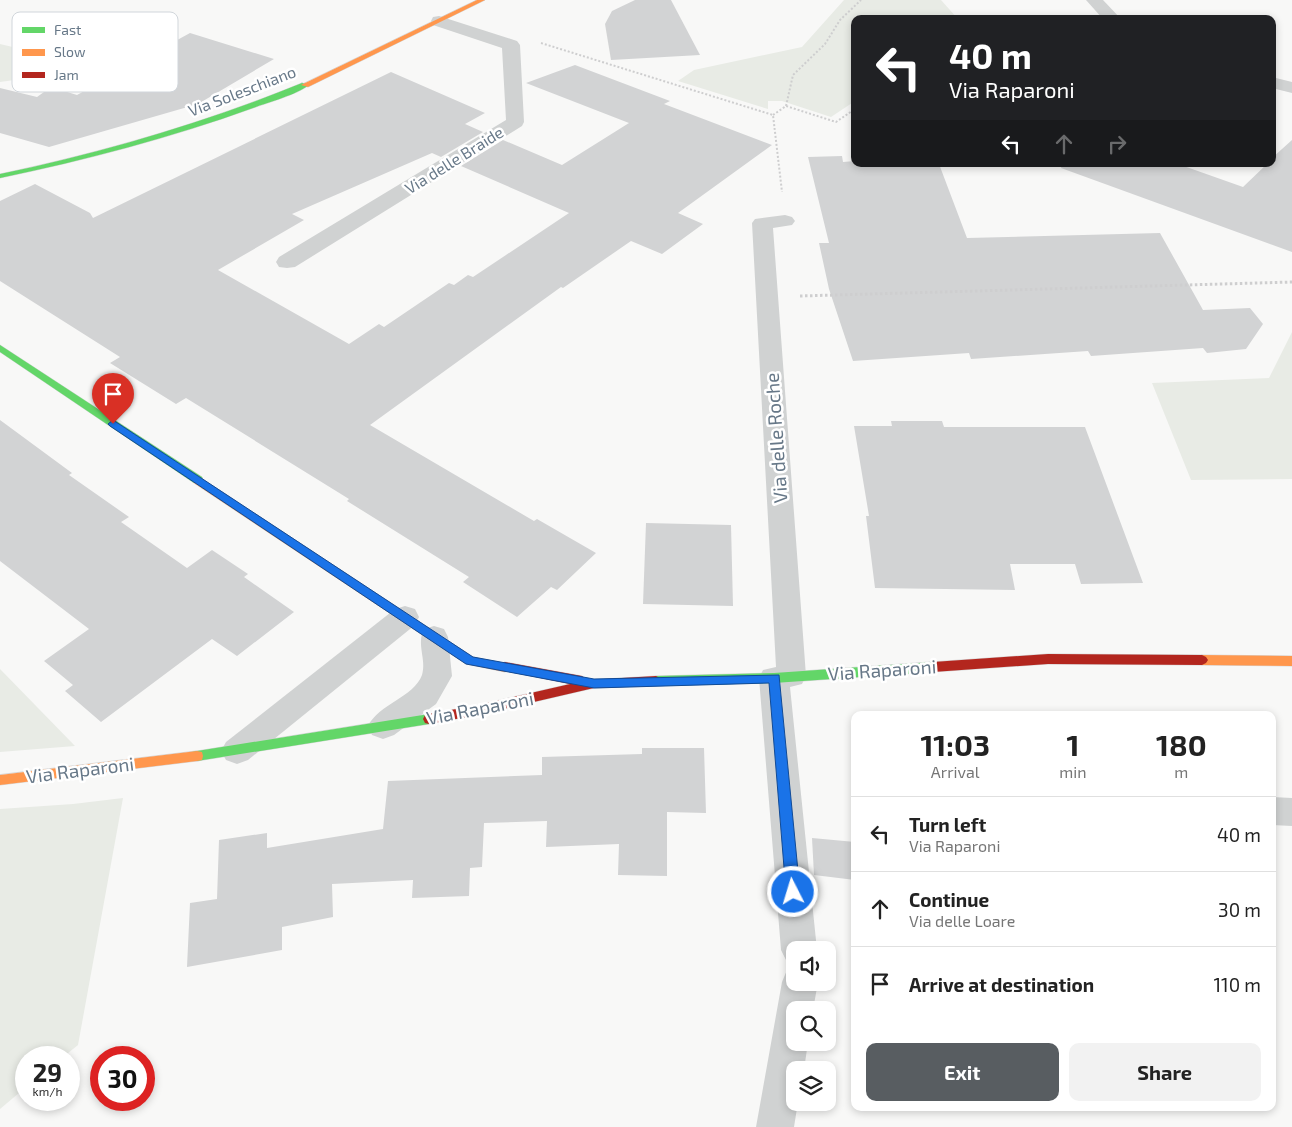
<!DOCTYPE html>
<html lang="en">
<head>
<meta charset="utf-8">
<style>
  body { margin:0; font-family:"Exo 2",sans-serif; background:#f2f2f2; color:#222; height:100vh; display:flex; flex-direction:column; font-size:19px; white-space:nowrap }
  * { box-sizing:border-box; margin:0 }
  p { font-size:16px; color:#767676 }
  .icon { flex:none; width:28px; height:28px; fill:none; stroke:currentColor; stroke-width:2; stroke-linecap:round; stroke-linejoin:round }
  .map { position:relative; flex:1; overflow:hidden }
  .drawer { position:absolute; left:851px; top:711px; width:425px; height:400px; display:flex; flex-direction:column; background:#fff; border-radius:10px; box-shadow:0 2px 8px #0003 }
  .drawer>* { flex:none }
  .banner { position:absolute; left:851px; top:15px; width:425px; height:152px; border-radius:10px; box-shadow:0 2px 8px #0003; background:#202124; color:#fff; overflow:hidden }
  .tools { position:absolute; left:786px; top:941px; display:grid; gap:10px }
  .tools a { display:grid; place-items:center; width:50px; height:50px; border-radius:10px; background:#fff; box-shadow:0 2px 8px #0003; font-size:25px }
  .speed { position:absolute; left:15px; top:1046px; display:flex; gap:10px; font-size:25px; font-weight:700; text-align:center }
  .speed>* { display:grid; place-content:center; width:65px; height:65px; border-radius:50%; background:#fff; box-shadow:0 2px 8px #0003; line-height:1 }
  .speed small { font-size:12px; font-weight:400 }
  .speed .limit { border:8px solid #d22; background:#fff; color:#111 }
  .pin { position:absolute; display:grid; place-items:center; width:42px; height:42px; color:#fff; margin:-51px -21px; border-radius:50% 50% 50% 0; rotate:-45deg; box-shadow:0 0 5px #0007 }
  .pin .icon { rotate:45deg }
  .me { position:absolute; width:55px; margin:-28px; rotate:355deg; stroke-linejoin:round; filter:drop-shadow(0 0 4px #0008) }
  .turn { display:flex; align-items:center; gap:18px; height:105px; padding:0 15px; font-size:22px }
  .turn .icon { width:65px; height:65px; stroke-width:2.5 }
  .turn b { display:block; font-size:35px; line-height:42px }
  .lanes { display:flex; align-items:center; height:48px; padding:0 15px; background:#0003; justify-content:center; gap:25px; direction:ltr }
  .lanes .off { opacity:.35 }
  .eta { display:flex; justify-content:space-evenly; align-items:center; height:85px; text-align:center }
  .eta b { font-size:30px; font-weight:700; line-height:35px }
  .action { display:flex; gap:10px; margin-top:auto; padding:10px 15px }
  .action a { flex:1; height:58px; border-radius:10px; background:#585d61; color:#fff; font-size:20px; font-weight:700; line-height:58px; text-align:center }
  .action a+a { background:#f2f2f2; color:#222 }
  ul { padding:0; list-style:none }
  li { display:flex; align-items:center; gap:15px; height:75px; padding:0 15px; border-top:1px solid #e0e0e0 }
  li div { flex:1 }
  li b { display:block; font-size:19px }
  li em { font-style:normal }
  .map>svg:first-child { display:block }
</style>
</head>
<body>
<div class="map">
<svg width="1292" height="1127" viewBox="0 0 1292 1127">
  <rect width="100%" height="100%" fill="#f8f8f7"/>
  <g fill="#e8ebe5">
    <polygon points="844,0 941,0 958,19 855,19 855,101 831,117 782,101 768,101 768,109 678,81 694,70 802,47"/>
    <polygon points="0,44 101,68 0,82"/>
    <polygon points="1292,332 1292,479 1191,480 1152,383 1269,378"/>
    <polygon points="0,669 75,746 0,752"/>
    <polygon points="123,798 78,1045 63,1057 26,1058 26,1087 0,1109 0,809 73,804"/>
  </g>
  <g fill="#d2d3d4">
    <polygon points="635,0 671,0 700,55 611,60 605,24 612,11"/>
    <polygon points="190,33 274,59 198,104 49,147 0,133 0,88 37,97 51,87 77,95"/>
    <polygon points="575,65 670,101 664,104 772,145 678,213 703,224 662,254 631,241 563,288 561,287 370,425 534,521 537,519 596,553 557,590 551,587 517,617 463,582 469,577 347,501 349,499 186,398 176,404 110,363 120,357 0,281 0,201 35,184 90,213 93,218 391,72 485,113 465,124 483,132 441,157 432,153 292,214 304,220 218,270 349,344 379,324 384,327 449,283 454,285 468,275 473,277 569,213 461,166 503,140 562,165 629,123 526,83"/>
    <polygon points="1292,140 1292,252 1061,168 1062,164 1178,164 1243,187 1267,164 1272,164 1272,158"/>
    <polygon points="842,156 843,162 855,161 855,164 939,164 967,238 1160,233 1203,310 1250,308 1263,324 1246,349 1207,353 1203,348 1091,356 1088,351 971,359 969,353 853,361 829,289 819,243 829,243 808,157"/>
    <polygon points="0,420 72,473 69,475 129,517 121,522 187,568 212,550 248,574 244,577 294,612 237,656 212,639 101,722 65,691 73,685 44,661 89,629 0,561"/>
    <polygon points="891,421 942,421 944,427 1085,427 1143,583 1081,584 1075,564 1010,564 1015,590 875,588 866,516 869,516 854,426 892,426"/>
    <polygon points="646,523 731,525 733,606 643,604"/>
    <polygon points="642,748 704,748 706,813 667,812 667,876 618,875 619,844 546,847 547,821 484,823 482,867 470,868 469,896 412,898 413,880 332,884 333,917 282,927 282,950 187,967 190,903 217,899 219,840 267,833 267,848 383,829 388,781 542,775 542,757 642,754"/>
    <polygon points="812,838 855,842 855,880 814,875"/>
  </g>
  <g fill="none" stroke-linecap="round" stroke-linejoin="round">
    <g stroke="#d5d6d7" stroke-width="1">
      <g id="fast">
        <path d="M 302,83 L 309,85 C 296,95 269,102 253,108 C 170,138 86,160 0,178 L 0,174 C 104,152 204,123 302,83 Z"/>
        <polygon points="0,345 202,477 203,480 202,483 194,483 0,352"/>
        <polygon points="933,662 937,664 939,667 937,670 933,672 774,683 656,686 652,684 650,681 652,678 656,676 774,673"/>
        <polygon points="429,714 433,715 435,719 433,723 429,724 197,761 192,760 191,756 192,752 197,751"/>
      </g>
    </g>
    <g stroke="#d5d6d7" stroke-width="1">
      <g id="slow">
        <polygon points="477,0 485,0 308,87 301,85"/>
        <polygon points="198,476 473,657 509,664 511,667 509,670 505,672 466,664 194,483 193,480 194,477"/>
        <polygon points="1202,655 1292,656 1292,666 1202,665 1198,663 1196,660 1198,657"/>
        <polygon points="197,751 202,752 203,756 202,760 197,761 0,785 0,775"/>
      </g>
    </g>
    <g stroke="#d5d6d7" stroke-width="1">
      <g id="jam">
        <polygon points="1048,654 1202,655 1206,657 1208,660 1206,663 1202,665 1048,664 933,672 929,670 927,667 929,664 933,662"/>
        <polygon points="505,662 582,676 587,680 656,676 660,678 662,681 660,684 656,686 594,688 478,715 429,724 425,723 423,719 425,715 429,714 478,705 570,684 501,670 499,667 501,664"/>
      </g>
    </g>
    <g stroke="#cececf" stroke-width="2" stroke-dasharray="2 2" stroke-linecap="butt">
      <polyline points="541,43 773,115 782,192"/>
      <polyline points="786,106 793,75 825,44 840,20 861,0"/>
      <polyline points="773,115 786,106 836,122 855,109"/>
    </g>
    <polyline stroke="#cececf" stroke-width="3" stroke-dasharray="2.5 2.5" stroke-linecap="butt" points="800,296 1292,282"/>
    <g fill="#d0d2d2" fill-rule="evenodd">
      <polygon points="1086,0 1103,0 1121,19 1103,19"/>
      <polygon points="439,16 517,41 520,45 524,122 522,126 295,267 287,268 279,267 276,262 279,257 506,120 502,48 433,25 431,21 433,17"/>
      <polygon points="1272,77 1292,82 1292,93 1272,88"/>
      <polygon points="785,215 792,217 795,221 792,225 773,228 806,676 802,684 790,687 817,950 795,950 795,965 787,962 781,950 759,678 763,670 776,667 752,223 755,219"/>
      <polygon points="405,606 415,609 419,617 415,625 248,760 237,764 226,760 221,751 226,742 395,609"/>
      <path d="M 434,626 L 444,629 L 448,637 L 452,676 L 436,704 L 394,735 L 383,739 L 372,735 L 368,726 C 379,704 414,697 422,675 C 427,660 416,644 424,629 Z"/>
      <polygon points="1272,797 1292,798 1292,826 1272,825"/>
      <polygon points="795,967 795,982 818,982 813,1010 795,1010 795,1042 808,1042 804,1070 795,1070 795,1102 798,1102 794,1127 756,1127 782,982 787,970"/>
    </g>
    <use href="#fast" fill="#63d668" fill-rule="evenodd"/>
    <use href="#slow" fill="#ff974d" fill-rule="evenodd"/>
    <use href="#jam" fill="#b3261e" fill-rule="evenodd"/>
  </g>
  <polygon fill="#1a73e8" stroke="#114b97" points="113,420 473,657 594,679 779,675 800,892 798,896 793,898 788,896 786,892 769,683 594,688 466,664 110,426 108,424"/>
  <g text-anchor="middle" stroke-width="5" stroke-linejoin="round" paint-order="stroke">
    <g font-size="16" fill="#677888" stroke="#fff">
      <text transform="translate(242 91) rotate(-21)" y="6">Via Soleschiano</text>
      <text transform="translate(454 160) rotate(-32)" y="6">Via delle Braide</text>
    </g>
    <g font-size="19" fill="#677888" stroke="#fff">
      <text transform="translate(776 438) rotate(-94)" y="7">Via delle Roche</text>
      <text transform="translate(882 670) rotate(-4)" y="7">Via Raparoni</text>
      <text transform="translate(480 708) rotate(-11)" y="7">Via Raparoni</text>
      <text transform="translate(80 770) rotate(-7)" y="7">Via Raparoni</text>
    </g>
  </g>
  <rect x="12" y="12" width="166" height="80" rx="8" fill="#fff" stroke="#d1d6db" stroke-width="1"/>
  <rect x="22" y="27" width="23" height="6" fill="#63d668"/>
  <rect x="22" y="49" width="23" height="7" fill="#ff974d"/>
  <rect x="22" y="72" width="23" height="6" fill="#b3261e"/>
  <g font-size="14" fill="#677888">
    <text x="54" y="35">Fast</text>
    <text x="54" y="57">Slow</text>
    <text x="54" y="80">Jam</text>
  </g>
</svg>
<div class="tools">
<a><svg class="icon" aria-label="sound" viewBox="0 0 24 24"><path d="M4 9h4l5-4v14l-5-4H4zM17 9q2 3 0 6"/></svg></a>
<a><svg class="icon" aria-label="search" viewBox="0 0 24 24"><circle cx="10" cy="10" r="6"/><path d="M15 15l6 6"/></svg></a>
<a><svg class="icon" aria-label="layers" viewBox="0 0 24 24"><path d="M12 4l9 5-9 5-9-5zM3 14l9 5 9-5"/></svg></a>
</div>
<div class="speed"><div>29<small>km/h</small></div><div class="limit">30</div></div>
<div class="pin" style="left:113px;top:424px;background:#d93025"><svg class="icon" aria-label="arrive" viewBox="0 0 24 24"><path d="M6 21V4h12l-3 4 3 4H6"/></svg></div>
<svg class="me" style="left:793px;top:892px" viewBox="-20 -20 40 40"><circle r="17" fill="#1a73e8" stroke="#fff" stroke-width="3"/><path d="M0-11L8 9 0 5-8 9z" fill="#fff"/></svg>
<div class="banner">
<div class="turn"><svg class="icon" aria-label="left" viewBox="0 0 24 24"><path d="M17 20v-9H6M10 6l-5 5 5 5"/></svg><div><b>40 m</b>Via Raparoni</div></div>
<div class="lanes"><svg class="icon" aria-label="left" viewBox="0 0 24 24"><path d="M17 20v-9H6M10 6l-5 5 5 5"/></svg><svg class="icon off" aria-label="ahead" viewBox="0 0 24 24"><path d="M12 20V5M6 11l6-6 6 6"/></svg><svg class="icon off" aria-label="right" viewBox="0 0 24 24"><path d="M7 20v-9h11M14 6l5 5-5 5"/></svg></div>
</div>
<section class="drawer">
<div class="eta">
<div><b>11:03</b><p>Arrival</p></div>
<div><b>1</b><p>min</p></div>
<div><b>180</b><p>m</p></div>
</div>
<ul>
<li><svg class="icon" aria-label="left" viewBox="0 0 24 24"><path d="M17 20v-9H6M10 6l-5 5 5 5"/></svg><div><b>Turn left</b><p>Via Raparoni</p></div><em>40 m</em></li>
<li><svg class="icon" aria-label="ahead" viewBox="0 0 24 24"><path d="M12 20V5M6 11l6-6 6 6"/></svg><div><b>Continue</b><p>Via delle Loare</p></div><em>30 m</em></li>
<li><svg class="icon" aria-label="arrive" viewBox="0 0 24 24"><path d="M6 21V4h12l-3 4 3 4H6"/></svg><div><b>Arrive at destination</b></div><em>110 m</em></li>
</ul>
<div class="action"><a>Exit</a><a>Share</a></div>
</section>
</div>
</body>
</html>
